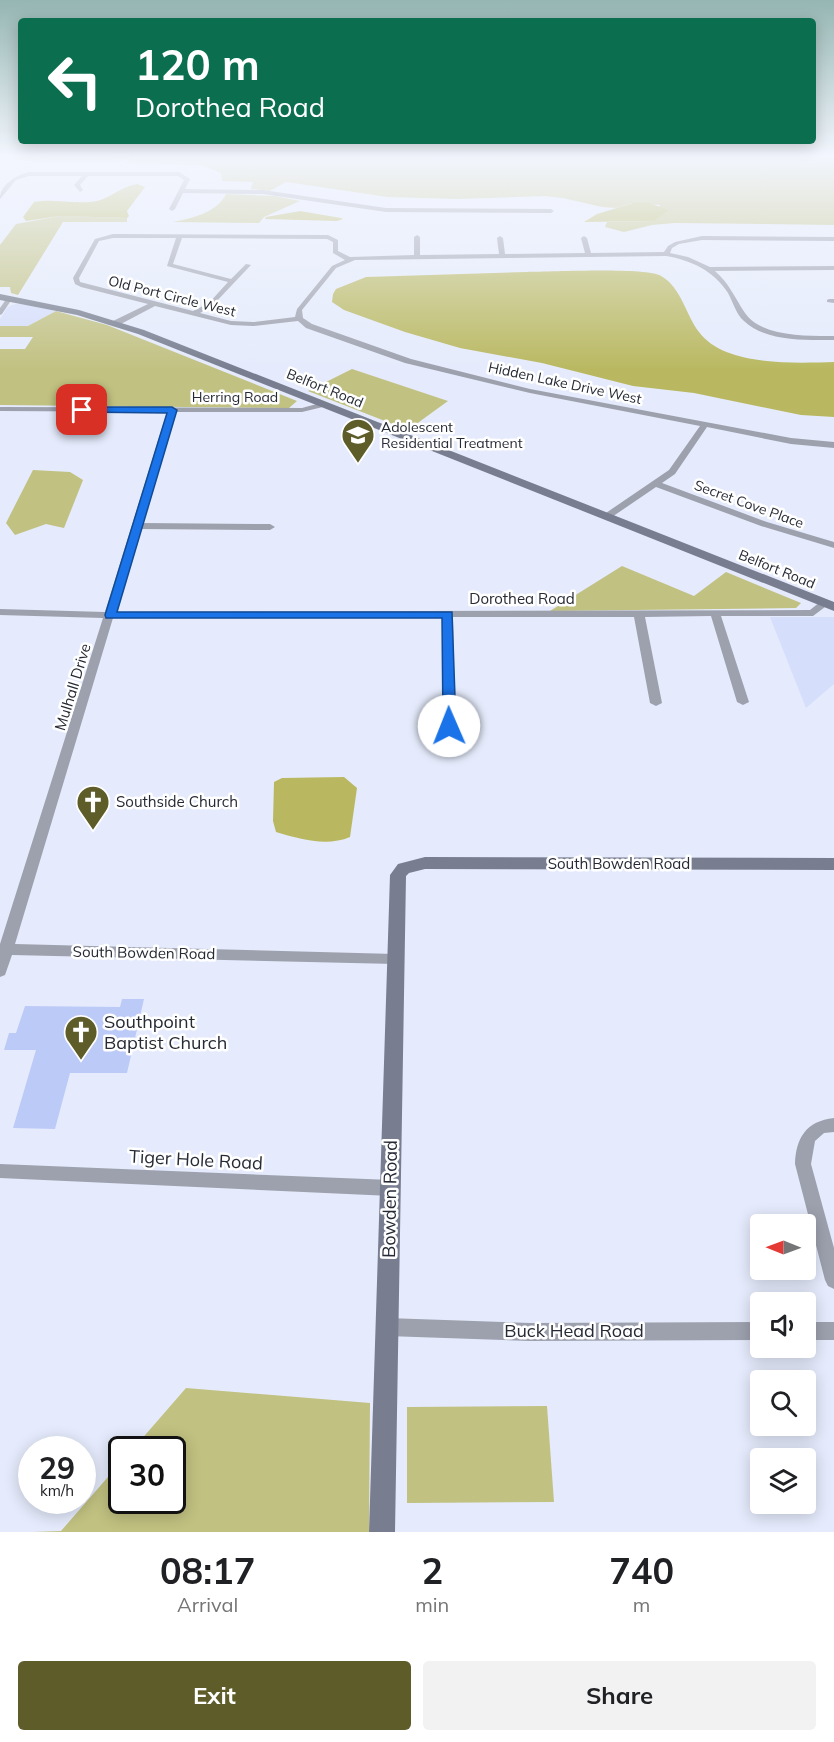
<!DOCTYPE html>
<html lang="en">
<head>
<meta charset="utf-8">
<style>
  body { margin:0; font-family:Mulish,sans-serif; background:#f2f2f2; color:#202124; height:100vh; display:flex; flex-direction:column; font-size:22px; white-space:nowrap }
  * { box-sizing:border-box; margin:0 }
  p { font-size:20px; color:#757577 }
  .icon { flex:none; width:33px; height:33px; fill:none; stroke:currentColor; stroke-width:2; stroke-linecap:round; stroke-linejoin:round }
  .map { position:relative; height:1532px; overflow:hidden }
  .panel { display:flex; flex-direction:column; background:#fff; flex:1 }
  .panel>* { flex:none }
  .top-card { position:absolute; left:18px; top:18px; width:798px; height:126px; border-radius:6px; box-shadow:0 3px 15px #0003; background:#0b6e4f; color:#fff; overflow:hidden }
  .needle { width:39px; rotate:271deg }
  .controls { position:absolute; left:750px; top:1214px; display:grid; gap:12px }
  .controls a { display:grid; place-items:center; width:66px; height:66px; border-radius:6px; background:#fff; box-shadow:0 3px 15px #0003; font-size:30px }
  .speed { position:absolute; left:18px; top:1436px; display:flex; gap:12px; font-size:30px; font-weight:700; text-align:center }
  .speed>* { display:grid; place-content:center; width:78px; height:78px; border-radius:50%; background:#fff; box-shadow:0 3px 15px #0003; line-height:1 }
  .speed small { font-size:15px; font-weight:400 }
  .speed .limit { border:3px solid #111; border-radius:9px; background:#fff; color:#111 }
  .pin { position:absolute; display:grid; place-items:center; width:51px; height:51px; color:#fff; margin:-26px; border-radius:12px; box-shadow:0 3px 9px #0006 }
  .me { position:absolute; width:66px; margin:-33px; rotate:359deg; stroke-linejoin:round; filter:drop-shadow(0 0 4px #0008) }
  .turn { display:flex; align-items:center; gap:21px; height:126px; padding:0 18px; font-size:27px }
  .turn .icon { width:78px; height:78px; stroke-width:2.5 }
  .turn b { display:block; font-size:42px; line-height:51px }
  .eta { display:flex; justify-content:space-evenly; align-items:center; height:102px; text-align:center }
  .eta b { font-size:36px; font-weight:700; line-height:42px }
  .button { display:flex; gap:12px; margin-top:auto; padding:12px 18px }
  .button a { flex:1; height:69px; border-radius:6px; background:#5e5d2a; color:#fff; font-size:24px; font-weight:700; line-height:69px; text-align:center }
  .button a+a { background:#f2f2f2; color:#202124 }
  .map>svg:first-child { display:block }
</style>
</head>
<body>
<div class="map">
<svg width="834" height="1532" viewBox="0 0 834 1532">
  <rect width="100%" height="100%" fill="#e5ebfc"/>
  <g fill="#d5defb">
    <polygon points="15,304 21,304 56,311 28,326 0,326 0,319 8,307"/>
    <polygon points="770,617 834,617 834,684 806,708"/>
  </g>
  <g fill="#c1c181">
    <path d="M 132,156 L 411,156 C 425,161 449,160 464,156 L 834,156 L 834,225 L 675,223 L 652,225 L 624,232 L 605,227 L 607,222 L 654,221 L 660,205 L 632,203 L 616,208 L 602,207 L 563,198 L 545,196 L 458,199 L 388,197 L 286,182 L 270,191 L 251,189 L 253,182 L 222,181 L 221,173 L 201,165 L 125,163 Z"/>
    <path d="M 226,194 L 275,196 L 300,201 L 264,217 L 259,223 L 172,222 C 190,219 217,213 226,194 Z"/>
    <polygon points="60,216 127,218 127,222 63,222 18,295 11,293 10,287 0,287 0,245 16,224"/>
    <polygon points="56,311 107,325 297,401 289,408 0,405 0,349 25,349 33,337 0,337 0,326 28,326"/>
    <polygon points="352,369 448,401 408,430 308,391"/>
    <polygon points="33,470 70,472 83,480 64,528 46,524 15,535 6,523"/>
    <polygon points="622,566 694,596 726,572 801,603 796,608 550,611"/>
    <polygon points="186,1388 370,1403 369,1532 33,1532 61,1531 121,1462 122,1500 172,1500 172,1449 133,1449"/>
    <polygon points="547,1406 554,1502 407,1503 407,1407"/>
  </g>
  <g fill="#b9b860">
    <polygon points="14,156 84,158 128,156 121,161 27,161 8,158"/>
    <path d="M 137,184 L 145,187 L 127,211 L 129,216 L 127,218 L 60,216 L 26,221 L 23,217 L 34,202 C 55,198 75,205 97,201 C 112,197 122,186 137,184 Z"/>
    <polygon points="633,203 649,203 669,210 654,221 584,222 597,214"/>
    <polygon points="300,211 341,218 343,219 337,221 265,219 266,217"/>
    <path d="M 527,272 C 550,272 646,267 661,276 C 681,287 686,315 699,332 C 725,367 796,363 834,362 L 834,417 L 801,415 L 694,393 L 633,386 L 542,363 L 460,348 L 405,332 L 344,310 L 332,302 L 333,294 L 336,289 L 366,277 Z"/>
    <path d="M 344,777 L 357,788 L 350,837 C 327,847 299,839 276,832 L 273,821 L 274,782 L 282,778 Z"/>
  </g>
  <polygon fill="#bccaf8" points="122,999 144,999 127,1073 70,1073 55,1129 13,1128 36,1050 4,1050 9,1033 16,1033 25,1006 120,1007"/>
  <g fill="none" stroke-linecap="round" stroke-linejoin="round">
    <g fill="#9da1ae" fill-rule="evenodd">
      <path d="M 28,172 L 179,172 L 190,179 L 185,189 L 263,190 L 386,208 L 551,209 L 554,211 L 551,213 L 386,212 L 263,194 L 183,193 L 175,209 L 172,211 L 169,209 L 184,180 L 178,176 L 88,176 L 80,185 L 83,190 L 80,192 L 74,185 L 82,176 L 29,176 L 16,180 L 0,199 C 0,184 16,176 28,172 Z"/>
      <path d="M 113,234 L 328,235 L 338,240 L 338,251 L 350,257 L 414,255 L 414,237 L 417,235 L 420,237 L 420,255 L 499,254 L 497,238 L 500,236 L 503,238 L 505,254 L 585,253 L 581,238 L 584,236 L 587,238 L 591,253 L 664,252 L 668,246 L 675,242 L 702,236 L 834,237 L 834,241 L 702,240 L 679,244 L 672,248 L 670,253 L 688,257 L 710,267 L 834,266 L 834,270 L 715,271 C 729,283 735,298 745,313 C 761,337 808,336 834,336 L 834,340 C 806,340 766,342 744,321 C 736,314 733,302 728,293 C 714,271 691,260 666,256 L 355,260 L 336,268 L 302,310 L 303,318 L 312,324 L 411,359 L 530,389 L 791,438 L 834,442 L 834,448 L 791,444 L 707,427 L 675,474 L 662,483 L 767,522 L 834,542 L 834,548 L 761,526 L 656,487 L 609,519 L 603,519 L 603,515 L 669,470 L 700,426 L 530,393 L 405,363 L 306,328 L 298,321 L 253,326 L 231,325 L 155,306 L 119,325 L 113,325 L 113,321 L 148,304 L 81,287 L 75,284 L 73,278 L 95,239 ZM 113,238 L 176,238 L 167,266 L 228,282 L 209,303 L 193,311 L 80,282 L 79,278 L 99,241 ZM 182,238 L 327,239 L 333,242 L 333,253 L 345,260 L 332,266 L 297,309 L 295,317 L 253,322 L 231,321 L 200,313 L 213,305 L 251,265 L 246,264 L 231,279 L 173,264 Z"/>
      <polygon points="7,298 12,299 2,314 0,315 0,308"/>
      <polygon points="829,299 834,299 834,303 827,302 827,300"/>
      <polygon points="324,402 328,404 327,406 302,412 175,412 142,523 270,524 275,527 270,530 140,529 115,612 810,610 820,602 828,602 829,604 813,616 721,616 749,702 743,705 737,702 711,616 645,617 662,703 656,706 650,703 634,617 453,617 455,726 449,730 443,726 443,617 113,618 15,944 395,954 400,955 402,959 400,963 395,964 12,955 5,975 0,977 0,944 103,618 0,615 0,609 105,612 167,412 0,411 0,407 302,408"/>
      <path d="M 834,1118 L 834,1132 L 824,1133 L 815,1141 L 811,1164 L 834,1248 L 834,1289 L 828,1286 L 825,1280 L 795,1164 C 796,1138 806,1121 834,1118 Z"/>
      <polygon points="0,1164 391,1180 397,1183 399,1188 397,1193 391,1196 0,1178"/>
      <polygon points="387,1318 530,1323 760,1322 760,1340 530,1341 387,1336 381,1333 378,1327 381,1321"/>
      <rect x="806" y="1322" width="28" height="18"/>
    </g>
    <g fill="#787e8f" fill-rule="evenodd">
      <polygon points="0,294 79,310 144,330 834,602 834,611 138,334 77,315 0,300"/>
      <polygon points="425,857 834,858 834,870 425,869 409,873 406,876 395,1532 369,1532 390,875 398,864"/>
    </g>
  </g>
  <linearGradient id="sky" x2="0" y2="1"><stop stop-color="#95b6b2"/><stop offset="0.42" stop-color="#f3f6fe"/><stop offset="1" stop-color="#f3f6fe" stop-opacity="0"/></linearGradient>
  <rect width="834" height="371" fill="url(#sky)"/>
  <polygon fill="#1a73e8" stroke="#114b97" stroke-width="1.5" points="82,407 172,407 177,410 117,612 452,612 456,726 454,728 445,728 443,726 442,618 106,618 105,615 167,413 79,412 79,408"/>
  <defs>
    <g id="school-pin" transform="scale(1.725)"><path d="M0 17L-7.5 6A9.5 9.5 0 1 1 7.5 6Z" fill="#5e5d2a" stroke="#fff"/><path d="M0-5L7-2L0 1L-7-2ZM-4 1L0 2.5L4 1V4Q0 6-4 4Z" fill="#fff"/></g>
    <g id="church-pin" transform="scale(1.725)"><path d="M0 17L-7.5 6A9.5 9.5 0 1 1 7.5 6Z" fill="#5e5d2a" stroke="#fff"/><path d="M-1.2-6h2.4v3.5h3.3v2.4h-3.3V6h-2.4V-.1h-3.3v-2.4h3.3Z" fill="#fff"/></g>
  </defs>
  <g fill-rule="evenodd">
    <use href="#school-pin" x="358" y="435"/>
    <use href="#church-pin" x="93" y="802"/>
    <use href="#church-pin" x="81" y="1032"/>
  </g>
  <g text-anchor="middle" stroke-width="5" stroke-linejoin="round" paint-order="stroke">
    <g font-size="14" fill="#262a34" stroke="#fff">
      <text transform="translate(172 296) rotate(14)" y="5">Old Port Circle West</text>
      <text transform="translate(565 383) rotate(12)" y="5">Hidden Lake Drive West</text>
      <text transform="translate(325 388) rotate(22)" y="5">Belfort Road</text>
      <text x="235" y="402">Herring Road</text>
      <text transform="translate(749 504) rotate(20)" y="5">Secret Cove Place</text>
      <text transform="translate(777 569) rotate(22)" y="5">Belfort Road</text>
    </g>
    <g font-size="14" fill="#262a34" stroke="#fff" text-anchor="start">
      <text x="381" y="432">Adolescent<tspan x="381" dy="16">Residential Treatment</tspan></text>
    </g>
    <g font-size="15" fill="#262a34" stroke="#fff">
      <text x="522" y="604">Dorothea Road</text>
      <text transform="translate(73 687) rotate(-73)" y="5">Mulhall Drive</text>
      <text x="619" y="869">South Bowden Road</text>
      <text transform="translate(144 953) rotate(1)" y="5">South Bowden Road</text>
    </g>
    <g font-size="15" fill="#262a34" stroke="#fff" text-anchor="start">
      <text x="116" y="807">Southside Church</text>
    </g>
    <g font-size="18" fill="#262a34" stroke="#fff" text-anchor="start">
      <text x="104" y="1028">Southpoint<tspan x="104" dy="21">Baptist Church</tspan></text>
    </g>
    <g font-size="18" fill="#262a34" stroke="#fff">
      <text transform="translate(196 1160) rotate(3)" y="6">Tiger Hole Road</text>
      <text transform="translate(390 1199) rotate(-89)" y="6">Bowden Road</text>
      <text x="574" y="1337">Buck Head Road</text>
    </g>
  </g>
</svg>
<div class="controls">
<a><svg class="needle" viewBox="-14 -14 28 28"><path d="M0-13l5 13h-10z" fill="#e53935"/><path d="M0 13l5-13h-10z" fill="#757577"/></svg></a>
<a><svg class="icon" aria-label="sound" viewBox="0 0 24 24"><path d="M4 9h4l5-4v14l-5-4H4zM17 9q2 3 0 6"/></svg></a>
<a><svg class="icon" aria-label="search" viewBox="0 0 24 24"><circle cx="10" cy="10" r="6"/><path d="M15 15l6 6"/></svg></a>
<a><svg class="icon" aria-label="layers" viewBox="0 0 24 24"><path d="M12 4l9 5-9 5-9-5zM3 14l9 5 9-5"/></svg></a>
</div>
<div class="speed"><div>29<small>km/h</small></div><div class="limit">30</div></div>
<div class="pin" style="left:82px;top:410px;background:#d93025"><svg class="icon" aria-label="arrive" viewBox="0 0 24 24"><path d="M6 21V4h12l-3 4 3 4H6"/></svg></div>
<svg class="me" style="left:449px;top:726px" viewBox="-20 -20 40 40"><circle r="19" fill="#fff"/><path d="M0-13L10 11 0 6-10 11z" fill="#1a73e8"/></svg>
<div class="top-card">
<div class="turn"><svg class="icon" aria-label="left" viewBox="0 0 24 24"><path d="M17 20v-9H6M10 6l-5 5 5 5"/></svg><div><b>120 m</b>Dorothea Road</div></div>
</div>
</div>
<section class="panel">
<div class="eta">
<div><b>08:17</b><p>Arrival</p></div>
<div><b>2</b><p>min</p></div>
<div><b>740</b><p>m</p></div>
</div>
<div class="button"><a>Exit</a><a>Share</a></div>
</section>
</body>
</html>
